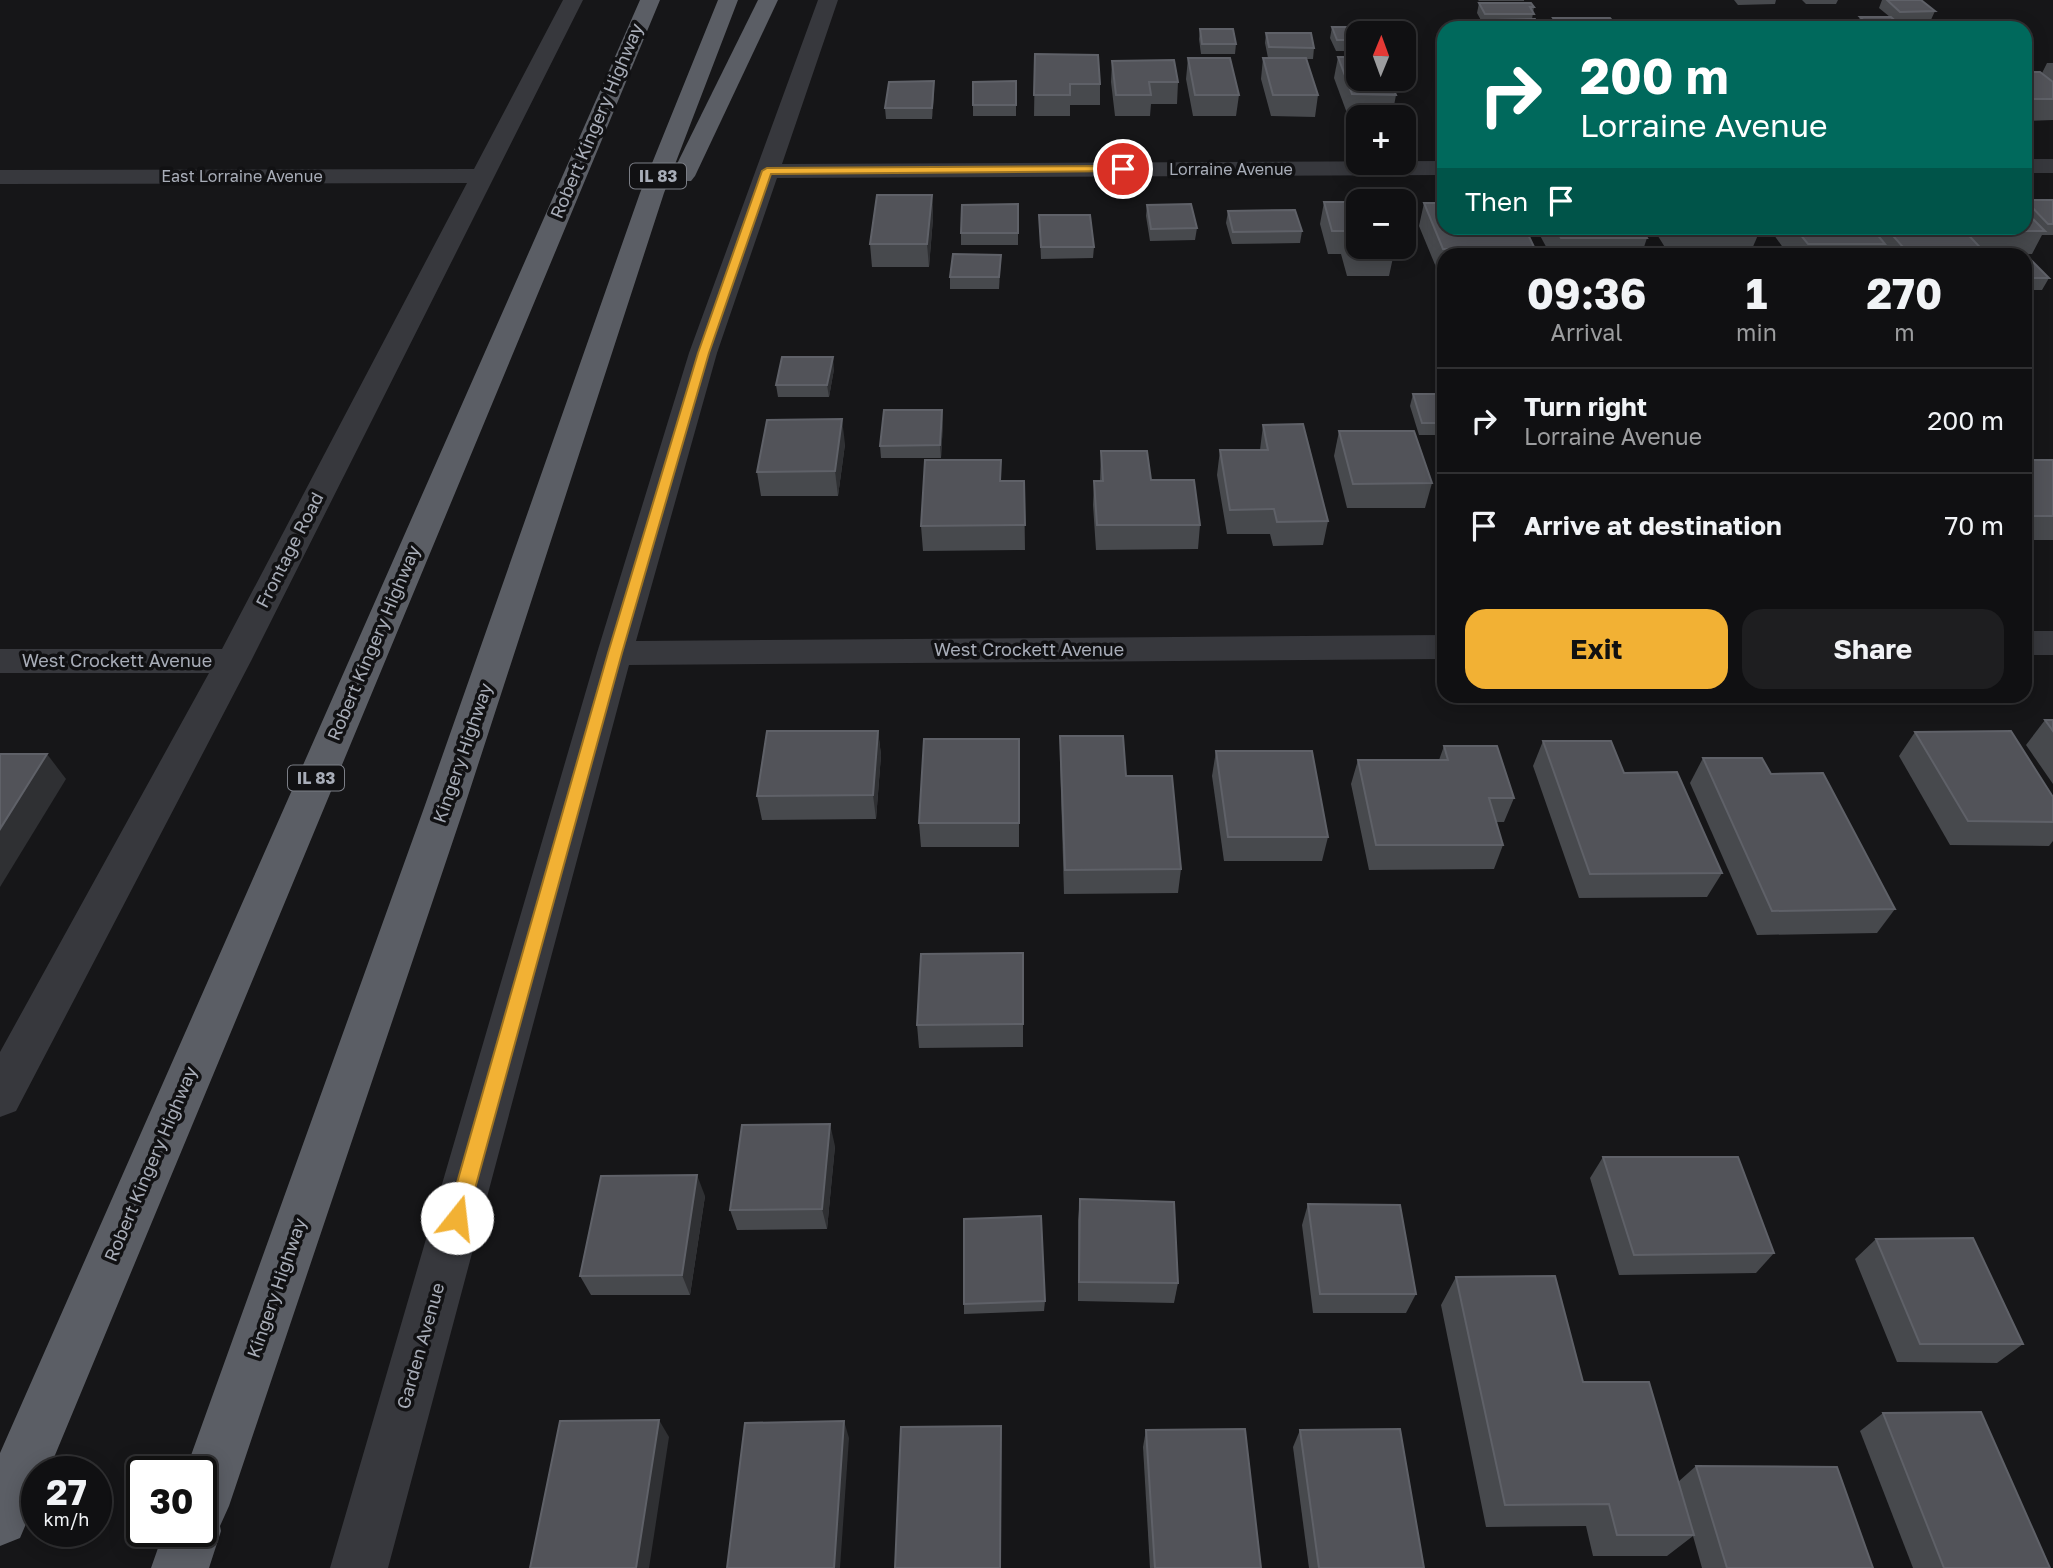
<!DOCTYPE html>
<html lang="en">
<head>
<meta charset="utf-8">
<style>
  body { margin:0; font-family:"Golos Text",sans-serif; background:#1e1e20; color:#f1f3f6; height:100vh; display:flex; flex-direction:column; font-size:26px; white-space:nowrap }
  * { box-sizing:border-box; margin:0 }
  p { font-size:23px; color:#9c9d9f }
  .icon { flex:none; width:38px; height:38px; fill:none; stroke:currentColor; stroke-width:2; stroke-linecap:round; stroke-linejoin:round }
  .map { position:relative; flex:1; overflow:hidden }
  .side { position:absolute; left:1437px; top:248px; width:595px; height:455px; display:flex; flex-direction:column; background:#101012; border-radius:21px; box-shadow:0 4px 18px #0003,0 0 0 2px #303032 }
  .side>* { flex:none }
  .banner { position:absolute; left:1437px; top:21px; width:595px; height:214px; border-radius:21px; box-shadow:0 4px 18px #0003,0 0 0 2px #303032; background:#00695c; color:#fff; overflow:hidden }
  .needle { width:46px; rotate:1deg }
  .fabs { position:absolute; left:1346px; top:21px; display:grid; gap:14px }
  .fabs a { display:grid; place-items:center; width:70px; height:70px; border-radius:14px; background:#101012; box-shadow:0 4px 18px #0003,0 0 0 2px #303032; font-size:35px }
  .speed { position:absolute; left:21px; top:1456px; display:flex; gap:14px; font-size:35px; font-weight:700; text-align:center }
  .speed>* { display:grid; place-content:center; width:91px; height:91px; border-radius:50%; background:#101012; box-shadow:0 4px 18px #0003,0 0 0 2px #303032; line-height:1 }
  .speed small { font-size:18px; font-weight:400 }
  .speed .limit { border:4px solid #111; border-radius:10px; background:#fff; color:#111 }
  .pin { position:absolute; display:grid; place-items:center; width:60px; height:60px; color:#fff; margin:-30px; border:4px solid #fff; border-radius:50%; box-shadow:0 2px 7px #0007 }
  .me { position:absolute; width:77px; margin:-38px; rotate:16deg; stroke-linejoin:round; filter:drop-shadow(0 0 5px #0008) }
  .turn { display:flex; align-items:center; gap:24px; height:147px; padding:0 28px; font-size:32px }
  .turn .icon { width:91px; height:91px; stroke-width:2.5 }
  .turn b { display:block; font-size:49px; line-height:60px }
  .then { display:flex; align-items:center; height:66px; padding:0 28px; background:#0003; gap:14px; font-size:26px }
  .eta { display:flex; justify-content:space-evenly; align-items:center; height:119px; text-align:center }
  .eta b { font-size:42px; font-weight:700; line-height:49px }
  .primary-button { display:flex; gap:14px; margin-top:auto; padding:14px 28px }
  .primary-button a { flex:1; height:80px; border-radius:21px; background:#f2b134; color:#111; font-size:28px; font-weight:700; line-height:80px; text-align:center }
  .primary-button a+a { background:#1e1e20; color:#f1f3f6 }
  ul { padding:0; list-style:none }
  li { display:flex; align-items:center; gap:21px; height:105px; padding:0 28px; border-top:2px solid #303032 }
  li div { flex:1 }
  li b { display:block; font-size:26px }
  li em { font-style:normal }
  .map>svg:first-child { display:block }
</style>
</head>
<body>
<div class="map">
<svg width="2053" height="1568" viewBox="0 0 2053 1568">
  <rect width="100%" height="100%" fill="#161618"/>
  <g fill="none" stroke-linecap="round" stroke-linejoin="round">
    <g fill="#37383d" fill-rule="evenodd">
      <polygon points="563,0 583,0 251,661 16,1111 0,1117 0,1052 209,673 0,673 0,649 222,649 467,183 0,184 0,170 474,169"/>
      <polygon points="818,0 838,0 782,164 1444,161 1444,175 777,178 717,353 636,641 1444,635 1444,659 629,665 388,1568 330,1568 597,653 689,353"/>
      <rect x="2025" y="159" width="28" height="14"/>
      <rect x="2025" y="631" width="28" height="24"/>
    </g>
    <g fill="#5b5e65" fill-rule="evenodd">
      <polygon points="640,0 660,0 48,1472 37,1472 37,1498 20,1538 0,1546 0,1453"/>
      <polygon points="718,0 738,0 664,193 464,808 229,1506 220,1526 221,1531 209,1568 151,1568 164,1531 201,1531 201,1472 185,1472 424,808 640,193"/>
      <polygon points="758,0 778,0 695,176 691,181 675,181 671,176"/>
    </g>
  </g>
  <g fill="#47494d">
    <polygon points="1478,0 1524,0 1524,1 1479,1"/>
    <polygon points="1734,0 1776,0 1775,4 1738,5"/>
    <polygon points="1802,0 1838,0 1836,4 1806,4"/>
    <polygon points="1882,0 1921,0 1935,11 1930,22 1896,22 1903,28 1856,28 1860,17 1890,17 1879,8"/>
    <polygon points="1479,3 1534,7 1532,19 1540,28 1494,28 1495,24 1483,24 1477,13"/>
    <polygon points="1553,18 1618,28 1550,28"/>
    <polygon points="1332,27 1358,33 1358,51 1336,51 1330,38"/>
    <polygon points="1200,29 1236,44 1235,54 1201,54 1199,39"/>
    <polygon points="1266,33 1314,48 1313,59 1306,59 1318,95 1315,117 1271,116 1261,79 1263,58 1268,58 1265,43"/>
    <polygon points="1035,54 1100,84 1100,105 1070,105 1070,116 1034,116"/>
    <polygon points="1338,57 1396,95 1392,116 1348,116 1334,78"/>
    <polygon points="1188,58 1239,95 1236,116 1193,116 1186,79"/>
    <polygon points="1112,61 1178,82 1177,104 1151,104 1150,116 1115,116 1111,82"/>
    <polygon points="2047,63 2053,63 2053,120 2025,121 2025,72 2042,73"/>
    <polygon points="934,81 934,92 932,119 886,119 885,108"/>
    <polygon points="1016,81 1016,116 973,116 973,82"/>
    <polygon points="932,195 933,218 929,267 872,267 870,244"/>
    <polygon points="2025,200 2053,200 2053,235 2042,235 2032,254 2018,254 2025,254 2049,278 2042,290 2025,290 2025,256 1789,256 1769,228 1872,228 1873,229 1873,228 2025,228"/>
    <polygon points="1324,202 1394,253 1389,276 1347,276 1341,254 1328,254 1320,224"/>
    <polygon points="1424,203 1535,249 1533,256 1444,256 1444,272 1438,272 1419,226"/>
    <polygon points="1018,204 1018,245 961,245 961,233"/>
    <polygon points="1147,205 1197,228 1195,240 1150,241 1146,216"/>
    <polygon points="1228,211 1302,231 1300,243 1232,244 1226,223"/>
    <polygon points="1039,215 1094,247 1093,258 1041,259"/>
    <polygon points="1536,228 1641,228 1647,238 1641,256 1551,256"/>
    <polygon points="1653,228 1761,228 1752,249 1666,249"/>
    <polygon points="1001,255 999,289 950,289 950,277"/>
    <polygon points="834,369 829,397 778,397 776,385"/>
    <polygon points="1413,394 1444,394 1444,435 1419,435 1410,406"/>
    <polygon points="942,410 943,422 941,458 881,458 880,446"/>
    <polygon points="1263,425 1328,521 1323,545 1273,546 1270,534 1227,534 1217,475 1220,450 1260,450"/>
    <polygon points="1339,431 1432,483 1425,508 1347,508 1334,456"/>
    <polygon points="845,444 838,496 761,496 757,472"/>
    <polygon points="1101,451 1151,480 1200,525 1198,549 1096,550 1093,505 1094,481 1100,481"/>
    <polygon points="1001,460 1001,481 1024,481 1025,550 923,551 921,526"/>
    <rect x="2025" y="460" width="28" height="80"/>
    <polygon points="2045,720 2053,720 2053,784 2026,745"/>
    <polygon points="878,731 881,755 876,819 762,820 757,796"/>
    <polygon points="1915,732 2053,797 2053,841 2049,846 1950,845 1899,756"/>
    <polygon points="1060,736 1126,776 1181,869 1178,893 1064,894 1060,760"/>
    <polygon points="1019,739 1019,847 921,847 919,823"/>
    <polygon points="1543,741 1722,873 1707,897 1579,898 1533,766"/>
    <polygon points="1444,746 1514,798 1504,822 1496,822 1503,845 1494,869 1369,870 1351,784 1358,760 1439,760"/>
    <polygon points="1216,751 1328,837 1322,861 1224,861 1212,776"/>
    <polygon points="1703,758 1771,774 1895,909 1877,933 1757,935 1690,783"/>
    <polygon points="1023,953 1023,1047 919,1048 917,1025"/>
    <polygon points="835,1146 827,1229 737,1230 730,1210"/>
    <polygon points="1603,1157 1774,1253 1756,1273 1619,1275 1590,1178"/>
    <polygon points="705,1196 690,1295 591,1295 580,1276"/>
    <polygon points="1080,1199 1178,1283 1174,1303 1078,1301 1078,1220"/>
    <polygon points="1308,1204 1416,1294 1406,1313 1313,1313 1302,1225"/>
    <polygon points="1876,1239 2023,1344 1997,1363 1897,1362 1855,1259"/>
    <polygon points="1456,1277 1583,1382 1678,1482 1696,1466 1873,1568 1702,1568 1693,1536 1667,1556 1593,1556 1586,1526 1486,1527 1441,1305"/>
    <polygon points="1045,1301 1044,1311 964,1314 964,1304"/>
    <polygon points="1883,1413 2050,1568 1913,1568 1860,1431"/>
    <polygon points="1146,1430 1261,1568 1150,1568 1143,1447"/>
    <polygon points="1300,1430 1424,1568 1309,1568 1293,1447"/>
  </g>
  <g fill="#2f3033">
    <polygon points="934,81 934,92 932,119 932,108"/>
    <polygon points="932,195 933,218 929,267 927,244"/>
    <polygon points="833,357 834,369 829,397 827,385"/>
    <polygon points="942,410 943,422 941,458 940,445"/>
    <polygon points="842,419 845,444 838,496 835,471"/>
    <polygon points="878,731 881,755 876,819 873,795"/>
    <polygon points="47,754 66,779 0,887 0,829"/>
    <polygon points="830,1124 835,1146 827,1229 822,1209"/>
    <polygon points="697,1175 705,1196 690,1295 682,1275"/>
    <polygon points="659,1420 669,1437 649,1568 636,1568"/>
    <polygon points="844,1421 849,1438 840,1568 834,1568"/>
    <polygon points="1001,1426 1001,1568 1000,1568"/>
  </g>
  <g fill="#525359" stroke="#5f6168" stroke-width="2">
    <polygon points="1887,0 1921,0 1935,11 1900,12"/>
    <polygon points="1479,3 1531,3 1534,7 1530,7 1534,14 1485,14"/>
    <polygon points="1860,17 1891,17 1903,28 1872,28"/>
    <polygon points="1553,18 1610,18 1618,28 1560,28"/>
    <polygon points="1535,19 1540,28 1501,28 1496,20"/>
    <polygon points="1631,25 1665,25 1667,28 1633,28"/>
    <polygon points="1332,27 1375,27 1377,33 1358,33 1358,40 1337,40"/>
    <polygon points="1200,29 1233,29 1236,44 1202,44"/>
    <polygon points="1266,33 1311,33 1314,48 1269,47"/>
    <polygon points="1035,54 1098,55 1100,84 1070,84 1070,95 1034,95"/>
    <polygon points="1338,57 1358,57 1358,79 1389,79 1396,95 1352,94"/>
    <polygon points="1188,58 1230,58 1239,95 1195,95"/>
    <polygon points="1263,58 1306,58 1318,95 1273,95"/>
    <polygon points="1174,60 1178,82 1149,82 1151,95 1116,95 1112,61"/>
    <polygon points="2025,72 2040,72 2053,82 2053,99 2025,99"/>
    <polygon points="934,81 932,108 885,108 889,82"/>
    <polygon points="1016,81 1016,105 973,105 973,82"/>
    <polygon points="877,195 932,195 927,244 870,244"/>
    <polygon points="2025,200 2053,200 2053,224 2048,224"/>
    <polygon points="1324,202 1358,202 1358,247 1392,247 1394,253 1352,253 1345,231 1332,231"/>
    <polygon points="1424,203 1444,203 1444,228 1525,228 1535,249 1443,249"/>
    <polygon points="1018,204 1018,233 961,233 962,205"/>
    <polygon points="1191,204 1197,228 1151,229 1147,205"/>
    <polygon points="1295,210 1302,231 1233,232 1228,211"/>
    <polygon points="2025,211 2045,231 1992,231 1988,228 2025,228"/>
    <polygon points="1039,215 1090,215 1094,247 1041,247"/>
    <polygon points="1555,228 1641,228 1647,238 1561,238"/>
    <polygon points="1795,228 1872,228 1885,244 1808,244"/>
    <polygon points="1886,228 1962,228 1988,256 1911,256"/>
    <polygon points="953,254 1001,255 999,277 950,277"/>
    <polygon points="1987,254 2025,254 2049,278 2025,278 2025,256 1989,256"/>
    <polygon points="782,357 833,357 827,385 776,385"/>
    <polygon points="1413,394 1444,394 1444,423 1422,423"/>
    <polygon points="884,410 942,410 940,445 880,446"/>
    <polygon points="842,419 835,471 757,472 767,420"/>
    <polygon points="1303,424 1328,521 1277,522 1274,509 1230,510 1220,450 1268,450 1263,425"/>
    <polygon points="1339,431 1414,431 1432,483 1353,484"/>
    <polygon points="1101,451 1147,451 1151,480 1194,480 1200,525 1097,525 1094,481 1103,481"/>
    <polygon points="925,460 1001,460 1000,481 1024,481 1025,525 921,526"/>
    <rect x="2025" y="460" width="28" height="56"/>
    <polygon points="2045,720 2053,720 2053,731"/>
    <polygon points="767,731 878,731 873,795 757,796"/>
    <polygon points="2011,731 2053,797 2053,822 1968,821 1915,732"/>
    <polygon points="1060,736 1123,736 1126,776 1172,776 1181,869 1065,870"/>
    <polygon points="924,739 1019,739 1019,823 919,823"/>
    <polygon points="1543,741 1611,741 1624,773 1677,772 1722,873 1590,874"/>
    <polygon points="1444,746 1497,746 1514,798 1489,798 1503,845 1376,845 1358,760 1448,760"/>
    <polygon points="1216,751 1312,751 1328,837 1228,837"/>
    <polygon points="0,754 47,754 0,829"/>
    <polygon points="1703,758 1762,758 1771,774 1823,773 1895,909 1772,911"/>
    <polygon points="1023,953 1023,1024 917,1025 921,954"/>
    <polygon points="830,1124 822,1209 730,1210 742,1125"/>
    <polygon points="1603,1157 1738,1157 1774,1253 1634,1255"/>
    <polygon points="697,1175 682,1275 580,1276 601,1176"/>
    <polygon points="1080,1199 1174,1202 1178,1283 1079,1282"/>
    <polygon points="1308,1204 1400,1205 1416,1294 1320,1294"/>
    <polygon points="1041,1216 1045,1301 964,1304 964,1219"/>
    <polygon points="1973,1238 2023,1344 1920,1344 1876,1239"/>
    <polygon points="1555,1276 1583,1382 1649,1382 1694,1535 1617,1535 1609,1504 1505,1505 1456,1277"/>
    <polygon points="1981,1412 2050,1568 1944,1568 1883,1413"/>
    <polygon points="659,1420 636,1568 530,1568 560,1421"/>
    <polygon points="844,1421 834,1568 727,1568 745,1423"/>
    <polygon points="1001,1426 1000,1568 895,1568 901,1427"/>
    <polygon points="1245,1429 1261,1568 1155,1568 1146,1430"/>
    <polygon points="1400,1429 1424,1568 1319,1568 1300,1430"/>
    <polygon points="1696,1466 1837,1467 1873,1568 1727,1568"/>
  </g>
  <polygon fill="#f2b134" stroke="#9d7322" stroke-width="2" points="1123,166 1126,167 1126,171 771,174 709,353 622,653 467,1218 464,1225 457,1228 450,1225 447,1218 608,653 698,353 762,171 767,168"/>
  <g text-anchor="middle" stroke-width="7" stroke-linejoin="round" paint-order="stroke">
    <g font-size="16" fill="#a8adb8" stroke="#111113">
      <text x="1231" y="175">Lorraine Avenue</text>
      <text x="242" y="182">East Lorraine Avenue</text>
    </g>
    <g fill="#111113" stroke="#7b7e86" stroke-width="2">
      <rect x="630" y="163.5" width="56" height="25" rx="5"/>
      <rect x="288" y="765.5" width="56" height="25" rx="5"/>
    </g>
    <g font-size="16" font-weight="bold" fill="#a8adb8">
      <text x="658" y="182">IL 83</text>
      <text x="316" y="784">IL 83</text>
    </g>
    <g font-size="18" fill="#a8adb8" stroke="#111113">
      <text transform="translate(597 121) rotate(-67)" y="6">Robert Kingery Highway</text>
      <text transform="translate(290 550) rotate(-63)" y="6">Frontage Road</text>
      <text transform="translate(374 643) rotate(-67)" y="6">Robert Kingery Highway</text>
      <text x="1029" y="656">West Crockett Avenue</text>
      <text x="117" y="667">West Crockett Avenue</text>
      <text transform="translate(463 753) rotate(-71)" y="6">Kingery Highway</text>
      <text transform="translate(151 1164) rotate(-67)" y="6">Robert Kingery Highway</text>
      <text transform="translate(277 1288) rotate(-71)" y="6">Kingery Highway</text>
      <text transform="translate(421 1346) rotate(-74)" y="6">Garden Avenue</text>
    </g>
  </g>
</svg>
<div class="fabs">
<a><svg class="needle" viewBox="-14 -14 28 28"><path d="M0-13l5 13h-10z" fill="#e53935"/><path d="M0 13l5-13h-10z" fill="#9c9d9f"/></svg></a>
<a>+</a>
<a>−</a>
</div>
<div class="speed"><div>27<small>km/h</small></div><div class="limit">30</div></div>
<div class="pin" style="left:1123px;top:169px;background:#d93025"><svg class="icon" aria-label="arrive" viewBox="0 0 24 24"><path d="M6 21V4h12l-3 4 3 4H6"/></svg></div>
<svg class="me" style="left:457px;top:1218px" viewBox="-20 -20 40 40"><circle r="19" fill="#fff"/><path d="M0-13L10 11 0 6-10 11z" fill="#f2b134"/></svg>
<div class="banner">
<div class="turn"><svg class="icon" aria-label="right" viewBox="0 0 24 24"><path d="M7 20v-9h11M14 6l5 5-5 5"/></svg><div><b>200 m</b>Lorraine Avenue</div></div>
<div class="then">Then<svg class="icon" aria-label="arrive" viewBox="0 0 24 24"><path d="M6 21V4h12l-3 4 3 4H6"/></svg></div>
</div>
<section class="side">
<div class="eta">
<div><b>09:36</b><p>Arrival</p></div>
<div><b>1</b><p>min</p></div>
<div><b>270</b><p>m</p></div>
</div>
<ul>
<li><svg class="icon" aria-label="right" viewBox="0 0 24 24"><path d="M7 20v-9h11M14 6l5 5-5 5"/></svg><div><b>Turn right</b><p>Lorraine Avenue</p></div><em>200 m</em></li>
<li><svg class="icon" aria-label="arrive" viewBox="0 0 24 24"><path d="M6 21V4h12l-3 4 3 4H6"/></svg><div><b>Arrive at destination</b></div><em>70 m</em></li>
</ul>
<div class="primary-button"><a>Exit</a><a>Share</a></div>
</section>
</div>
</body>
</html>
